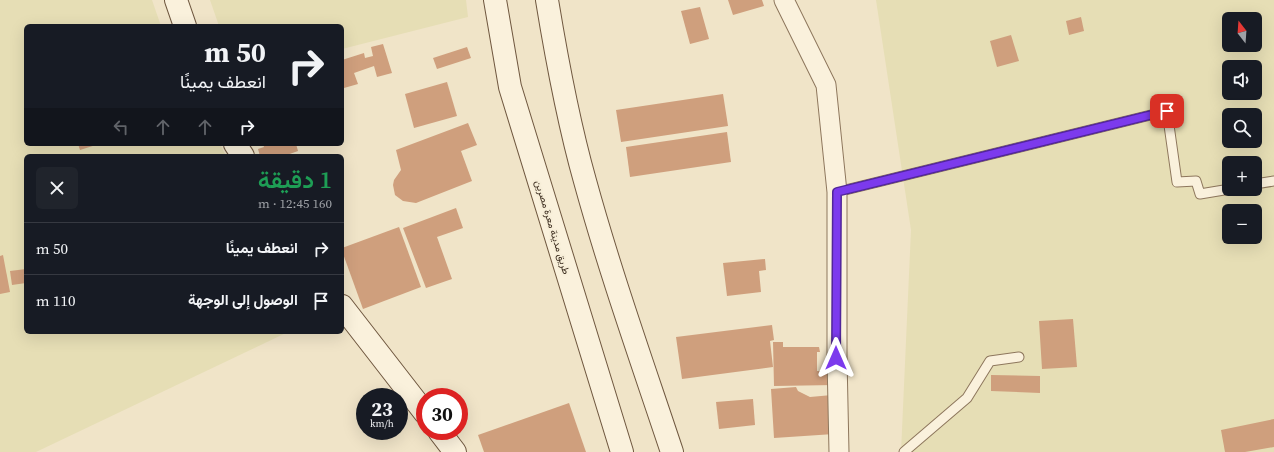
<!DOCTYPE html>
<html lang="ar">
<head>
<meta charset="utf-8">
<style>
  body { margin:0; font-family:"Source Serif 4",Vazirmatn,serif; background:#20242c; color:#f1f3f6; direction:rtl; height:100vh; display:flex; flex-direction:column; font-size:15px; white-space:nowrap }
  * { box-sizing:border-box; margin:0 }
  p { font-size:13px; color:#9ea1a6 }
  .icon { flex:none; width:22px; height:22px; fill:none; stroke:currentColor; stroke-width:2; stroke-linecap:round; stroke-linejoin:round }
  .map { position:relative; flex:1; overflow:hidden; direction:ltr }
  .side { position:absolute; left:24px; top:154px; width:320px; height:180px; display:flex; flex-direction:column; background:#171b24; border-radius:6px; box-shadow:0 4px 16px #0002; direction:rtl }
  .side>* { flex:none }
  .banner { position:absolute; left:24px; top:24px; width:320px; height:122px; border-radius:6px; box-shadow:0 4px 16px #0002; direction:rtl; background:#171b24; color:#f1f3f6; overflow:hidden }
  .needle { width:26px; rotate:343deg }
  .buttons { position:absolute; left:1222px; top:12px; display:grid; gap:8px }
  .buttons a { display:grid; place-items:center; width:40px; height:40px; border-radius:6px; background:#171b24; box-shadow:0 4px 16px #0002; font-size:20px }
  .speed { position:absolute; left:356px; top:388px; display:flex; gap:8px; font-size:20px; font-weight:700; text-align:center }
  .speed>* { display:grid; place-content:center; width:52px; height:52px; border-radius:50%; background:#171b24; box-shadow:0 4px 16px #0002; line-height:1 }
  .speed small { font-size:10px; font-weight:400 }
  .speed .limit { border:6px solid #d22; background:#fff; color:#111 }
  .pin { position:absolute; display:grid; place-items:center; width:34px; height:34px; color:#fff; margin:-17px; border-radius:8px; box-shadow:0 2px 6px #0006 }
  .me { position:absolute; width:44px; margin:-22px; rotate:0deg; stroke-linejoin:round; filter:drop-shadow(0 0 3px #0008) }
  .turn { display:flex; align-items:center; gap:14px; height:84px; padding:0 12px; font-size:18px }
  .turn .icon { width:52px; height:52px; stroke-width:2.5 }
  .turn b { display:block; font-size:28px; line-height:34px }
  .lanes { display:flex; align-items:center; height:38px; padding:0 12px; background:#0003; justify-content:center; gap:20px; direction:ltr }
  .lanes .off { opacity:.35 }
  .round { display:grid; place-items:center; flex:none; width:42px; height:42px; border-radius:6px; background:#20242c }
  .head { display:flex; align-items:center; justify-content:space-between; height:68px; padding:0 12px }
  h1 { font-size:24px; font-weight:600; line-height:30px; color:#1e9e55 }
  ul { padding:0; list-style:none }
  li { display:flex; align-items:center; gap:12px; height:52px; padding:0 12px; border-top:1px solid #363941 }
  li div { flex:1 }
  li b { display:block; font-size:15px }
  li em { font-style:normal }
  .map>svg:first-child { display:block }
</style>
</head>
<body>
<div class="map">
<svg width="1274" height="452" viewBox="0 0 1274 452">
  <rect width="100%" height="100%" fill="#f0e4c8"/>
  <g fill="#e6deb5" fill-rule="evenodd">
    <polygon points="0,0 152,0 161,26 26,26 26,144 220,144 226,156 26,156 26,332 288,332 36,452 0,452"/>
    <polygon points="210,0 466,0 468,17 342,49 342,26 219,26"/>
    <path d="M 876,0 L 1274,0 L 1274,452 L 901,452 L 911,230 ZM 1229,19 L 1255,19 L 1255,45 L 1229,45 ZM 1229,67 L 1255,67 L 1255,93 L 1229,93 ZM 1229,115 L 1255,115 L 1255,141 L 1229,141 ZM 1229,163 L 1255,163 L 1255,189 L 1229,189 ZM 1229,211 L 1255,211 L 1255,237 L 1229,237 Z"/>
  </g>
  <g fill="#cf9f7d">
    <polygon points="728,0 762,0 764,6 733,15"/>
    <polygon points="700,7 709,39 690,44 681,11"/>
    <polygon points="1081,17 1084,31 1069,35 1066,21"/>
    <polygon points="1011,35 1019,61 997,67 990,41"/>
    <polygon points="383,44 392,73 377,77 374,66 354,73 358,84 344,88 342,82 342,60 364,53 365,58 373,56 371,47"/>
    <polygon points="467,47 471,58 437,69 433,58"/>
    <polygon points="447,82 457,116 414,128 405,94"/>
    <polygon points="723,94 728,126 621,142 616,110"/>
    <polygon points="468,123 477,145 461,151 472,181 416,203 403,201 395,195 393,185 394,180 401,170 396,150"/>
    <polygon points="727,132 731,162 630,177 626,147"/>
    <polygon points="78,144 99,144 80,150"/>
    <polygon points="263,144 296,144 298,151 284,156 260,156 258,149 264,147"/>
    <polygon points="456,208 463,228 437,237 452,279 426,288 403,228"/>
    <polygon points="399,227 421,287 363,309 342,251 342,248"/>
    <polygon points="3,255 10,292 0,294 0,256"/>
    <polygon points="765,259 766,270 759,271 761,292 727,296 723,263"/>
    <polygon points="26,269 26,283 12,285 10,271"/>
    <polygon points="1073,319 1077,367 1042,369 1039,321"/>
    <polygon points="772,325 774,340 770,341 773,367 682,379 676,337"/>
    <polygon points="773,342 783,342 783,347 819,347 820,352 817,352 817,371 829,371 835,385 774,386"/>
    <polygon points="991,375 1040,376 1040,393 991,391"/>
    <polygon points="796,387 798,391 810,397 832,395 834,434 774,438 771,389"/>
    <polygon points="753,399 755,425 719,429 716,402"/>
    <polygon points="569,403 586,452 484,452 478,435"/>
    <polygon points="1274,419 1274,447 1245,452 1225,452 1221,430"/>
  </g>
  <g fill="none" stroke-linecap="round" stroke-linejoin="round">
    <g stroke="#8d765c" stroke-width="11">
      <g id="lane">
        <polyline points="1255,184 1274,181"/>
        <polyline points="837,192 1167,111 1177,182 1196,181 1200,194 1230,189"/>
        <polyline points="904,452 967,398 990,361 1019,357"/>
      </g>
    </g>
    <g stroke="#8d765c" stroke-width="21">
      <polyline id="street" points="784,0 826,85 837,192 837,358 839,452"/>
    </g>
    <g stroke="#6f573f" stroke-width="24">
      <g id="secondary">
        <polyline points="176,0 185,26"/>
        <polyline points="495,0 510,87 622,452"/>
        <path d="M 547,0 C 557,61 568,121 585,181 C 610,272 642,362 672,452"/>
        <polyline points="235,144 243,156"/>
        <polyline points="342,306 425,413"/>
        <polyline points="439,431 455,452"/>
      </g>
    </g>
    <use href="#lane" stroke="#faf1dc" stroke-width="9"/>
    <use href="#street" stroke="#faf1dc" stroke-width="19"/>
    <use href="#secondary" stroke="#faf1dc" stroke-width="22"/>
  </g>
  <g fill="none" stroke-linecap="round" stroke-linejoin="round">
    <g stroke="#51269a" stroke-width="10">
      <polyline id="route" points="836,358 837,192 1167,111"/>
    </g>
    <use href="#route" stroke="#7c3aed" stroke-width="7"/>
  </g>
  <g text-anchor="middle" stroke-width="4" stroke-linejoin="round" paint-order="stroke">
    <g font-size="10" fill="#3d2e20" stroke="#f7eed8">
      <text transform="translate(553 227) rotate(73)" y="4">طريق مدينة معرة مصرين</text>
    </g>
  </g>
</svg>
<div class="buttons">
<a><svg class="needle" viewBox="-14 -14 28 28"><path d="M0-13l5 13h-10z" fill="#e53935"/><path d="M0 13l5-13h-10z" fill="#9ea1a6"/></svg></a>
<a><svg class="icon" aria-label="sound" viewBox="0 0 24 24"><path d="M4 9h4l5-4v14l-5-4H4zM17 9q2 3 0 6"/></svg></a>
<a><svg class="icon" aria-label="search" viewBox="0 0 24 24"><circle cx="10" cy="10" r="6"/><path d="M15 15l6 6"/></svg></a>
<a>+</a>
<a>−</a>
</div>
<div class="speed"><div>23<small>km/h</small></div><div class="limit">30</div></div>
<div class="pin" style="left:1167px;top:111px;background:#d93025"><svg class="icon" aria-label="arrive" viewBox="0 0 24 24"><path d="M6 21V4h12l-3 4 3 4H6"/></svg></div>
<svg class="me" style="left:836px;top:358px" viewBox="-20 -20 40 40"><path d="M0-17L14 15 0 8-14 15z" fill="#7c3aed" stroke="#fff" stroke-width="4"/></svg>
<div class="banner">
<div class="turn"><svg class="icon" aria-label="right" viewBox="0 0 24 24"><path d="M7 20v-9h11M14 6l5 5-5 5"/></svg><div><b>50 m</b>انعطف يمينًا</div></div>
<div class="lanes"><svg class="icon off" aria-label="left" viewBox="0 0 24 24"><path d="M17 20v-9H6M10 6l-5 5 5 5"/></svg><svg class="icon off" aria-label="ahead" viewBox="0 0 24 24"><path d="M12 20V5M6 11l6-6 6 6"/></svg><svg class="icon off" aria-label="ahead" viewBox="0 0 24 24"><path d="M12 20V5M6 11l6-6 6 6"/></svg><svg class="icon" aria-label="right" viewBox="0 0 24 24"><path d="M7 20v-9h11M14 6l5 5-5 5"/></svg></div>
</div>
<section class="side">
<div class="head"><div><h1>1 دقيقة</h1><p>160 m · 12:45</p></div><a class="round"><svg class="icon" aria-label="close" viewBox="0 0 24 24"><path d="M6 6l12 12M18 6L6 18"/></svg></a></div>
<ul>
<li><svg class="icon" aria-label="right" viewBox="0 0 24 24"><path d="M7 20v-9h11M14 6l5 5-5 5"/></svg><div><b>انعطف يمينًا</b></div><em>50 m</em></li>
<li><svg class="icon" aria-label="arrive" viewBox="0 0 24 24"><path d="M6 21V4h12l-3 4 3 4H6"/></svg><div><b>الوصول إلى الوجهة</b></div><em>110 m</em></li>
</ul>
</section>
</div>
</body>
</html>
